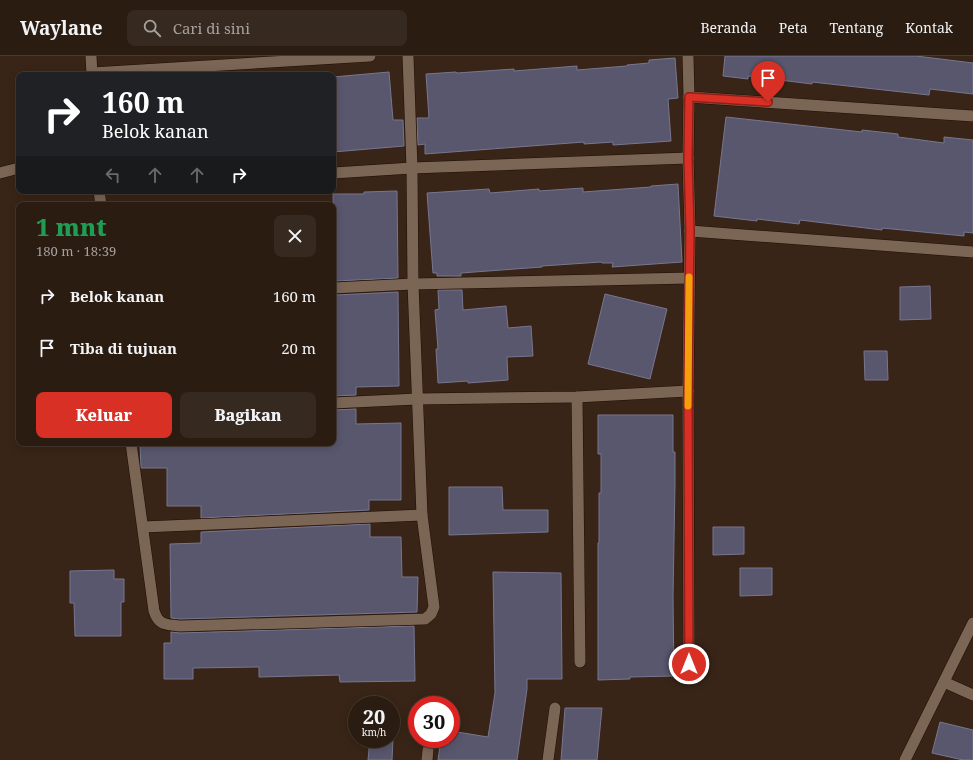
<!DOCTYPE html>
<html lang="id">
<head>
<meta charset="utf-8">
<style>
  body { margin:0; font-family:"Noto Serif",serif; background:#36291f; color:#f1f3f6; height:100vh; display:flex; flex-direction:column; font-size:15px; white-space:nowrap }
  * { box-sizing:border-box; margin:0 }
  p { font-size:13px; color:#a5a19f }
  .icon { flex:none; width:22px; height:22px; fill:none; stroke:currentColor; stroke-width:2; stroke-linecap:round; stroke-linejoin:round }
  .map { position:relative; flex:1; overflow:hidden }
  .sheet { position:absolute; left:16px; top:146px; width:320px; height:244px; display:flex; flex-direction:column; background:#2a1c11; border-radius:8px; box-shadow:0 2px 10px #0003,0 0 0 1px #463a31 }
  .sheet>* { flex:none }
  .hud { position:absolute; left:16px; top:16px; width:320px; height:122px; border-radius:8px; box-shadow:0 2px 10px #0003,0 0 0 1px #463a31; background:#202124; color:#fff; overflow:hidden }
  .speed { position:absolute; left:348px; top:640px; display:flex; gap:8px; font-size:20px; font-weight:700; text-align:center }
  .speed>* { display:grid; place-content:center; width:52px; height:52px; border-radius:50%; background:#2a1c11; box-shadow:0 2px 10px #0003,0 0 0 1px #463a31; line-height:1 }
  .speed small { font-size:10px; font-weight:400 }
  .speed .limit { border:6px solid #d22; background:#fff; color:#111 }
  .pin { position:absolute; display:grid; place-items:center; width:34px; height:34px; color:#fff; margin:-41px -17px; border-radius:50% 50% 50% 0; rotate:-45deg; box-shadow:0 0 4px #0007 }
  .pin .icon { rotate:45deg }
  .me { position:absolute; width:44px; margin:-22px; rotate:0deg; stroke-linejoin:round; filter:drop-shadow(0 0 3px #0008) }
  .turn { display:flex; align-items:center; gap:14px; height:84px; padding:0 20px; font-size:18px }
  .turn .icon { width:52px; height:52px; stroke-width:2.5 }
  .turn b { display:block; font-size:28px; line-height:34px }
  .lanes { display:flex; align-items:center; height:38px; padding:0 20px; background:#0003; justify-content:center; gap:20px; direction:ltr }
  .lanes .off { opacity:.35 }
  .round { display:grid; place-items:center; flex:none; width:42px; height:42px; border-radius:8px; background:#36291f }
  .headline { display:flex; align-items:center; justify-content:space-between; height:68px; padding:0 20px }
  h1 { font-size:24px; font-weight:800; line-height:30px; color:#1e9e55 }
  .cta { display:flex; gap:8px; margin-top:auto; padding:8px 20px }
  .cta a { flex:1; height:46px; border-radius:8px; background:#d93025; color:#fff; font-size:16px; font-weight:800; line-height:46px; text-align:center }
  .cta a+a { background:#36291f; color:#f1f3f6 }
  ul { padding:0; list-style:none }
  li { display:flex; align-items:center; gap:12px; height:52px; padding:0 20px }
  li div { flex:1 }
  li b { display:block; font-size:15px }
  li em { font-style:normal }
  header { display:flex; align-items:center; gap:24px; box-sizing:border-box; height:56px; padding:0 20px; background:#2a1c11; border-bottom:1px solid #463a31 }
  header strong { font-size:19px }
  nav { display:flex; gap:22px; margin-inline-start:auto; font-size:14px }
  .search { width:280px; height:36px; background:#36291f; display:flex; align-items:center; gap:10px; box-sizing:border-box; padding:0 14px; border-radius:8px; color:#a5a19f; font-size:15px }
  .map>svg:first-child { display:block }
</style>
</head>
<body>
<header>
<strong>Waylane</strong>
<div class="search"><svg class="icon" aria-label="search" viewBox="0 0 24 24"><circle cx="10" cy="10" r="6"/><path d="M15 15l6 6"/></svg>Cari di sini</div>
<nav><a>Beranda</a><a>Peta</a><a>Tentang</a><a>Kontak</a></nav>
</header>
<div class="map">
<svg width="973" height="704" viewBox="0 0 973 704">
  <rect width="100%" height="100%" fill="#382517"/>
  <g fill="#58576e" stroke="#78768f">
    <polygon points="725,0 916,0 973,7 973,38 930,33 929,39 812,26 812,28 748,20 748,23 723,20"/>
    <polygon points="675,2 678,42 668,43 671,85 613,89 613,86 584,88 584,86 425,98 425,88 418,89 417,62 429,62 426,18 456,16 457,17 514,13 514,15 577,10 577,14 627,10 627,9 649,7 649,4"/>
    <polygon points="389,16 393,64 403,64 404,90 333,96 333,21"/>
    <polygon points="726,61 862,76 862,74 898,78 898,81 944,87 944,81 973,84 973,177 964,176 964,180 882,172 882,174 800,164 799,168 757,163 757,165 714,160"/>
    <polygon points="678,128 682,206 612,211 613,207 602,207 601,206 542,210 542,211 461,217 461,220 437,220 437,217 433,217 427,137 489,133 490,137 539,133 539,135 583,132 583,136 651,131 651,130"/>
    <polygon points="397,135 398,222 335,225 333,138 364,138 364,136"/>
    <polygon points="930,230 931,263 900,264 900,231"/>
    <polygon points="438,234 462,234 463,254 506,250 508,272 531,270 533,300 507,301 508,324 468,327 468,325 438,327 436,293 438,293 435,254 439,253"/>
    <polygon points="398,236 399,330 356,331 356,339 333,340 333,255 336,255 336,239"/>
    <polygon points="605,238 667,253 650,323 588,308"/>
    <polygon points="864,295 887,295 888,324 865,324"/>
    <polygon points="356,353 356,368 401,367 401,444 369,444 369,454 201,462 201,450 167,450 167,412 141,412 140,387 333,387 333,354"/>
    <polygon points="598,359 673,359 673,396 675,396 675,428 673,541 674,620 630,621 630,623 598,624 598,487 599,487 599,437 601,437 601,398 598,398"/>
    <polygon points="449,431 502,431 503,454 548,454 548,476 449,479"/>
    <polygon points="370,468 370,481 401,481 402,521 418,521 417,556 180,563 171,562 170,488 201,487 201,476"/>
    <polygon points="713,471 744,471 744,498 713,499"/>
    <polygon points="740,512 772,512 772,539 740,540"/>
    <polygon points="114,514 114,523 124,523 124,546 121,546 121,580 75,580 74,547 70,547 70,515"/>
    <polygon points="493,516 561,517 562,623 527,623 527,633 517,704 438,704 441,683 451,683 451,675 488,681 495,637"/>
    <polygon points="414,570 415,625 340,626 339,619 259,621 259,611 193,612 193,623 164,623 164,587 171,587 171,576 180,577"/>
    <polygon points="565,652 602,652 597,704 561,704"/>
    <polygon points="940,666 973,674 973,704 963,704 932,697"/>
    <polygon points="370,683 393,683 392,704 368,704"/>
  </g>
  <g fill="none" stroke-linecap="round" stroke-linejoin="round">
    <g stroke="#1f0e02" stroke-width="12">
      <g id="service">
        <polyline points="0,117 19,112"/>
        <polyline points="944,626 973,639"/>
      </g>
    </g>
    <g stroke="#1f0e02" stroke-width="12">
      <g id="minor">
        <polyline points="91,0 92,19"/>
        <polyline points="688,0 689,41 688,102 690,175 688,335 689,608"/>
        <polyline points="92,17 370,0"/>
        <polyline points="689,41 973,60"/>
        <polyline points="333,117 412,112 688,102"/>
        <polyline points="99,135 101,149"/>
        <polyline points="690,175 973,196"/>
        <polyline points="333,232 413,228 689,222"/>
        <polyline points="577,341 580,606"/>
        <polyline points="333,347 417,343 577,341 688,335"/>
        <path d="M 131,387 L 154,555 C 159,570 166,568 180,570 L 425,563 L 431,558 L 434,551 L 422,459 L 413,228 L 412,112 L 408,0"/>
        <polyline points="143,471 422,459"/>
        <polyline points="427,704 428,694"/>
        <polyline points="548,704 555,652"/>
        <polyline points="905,704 973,567"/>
      </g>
    </g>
    <use href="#service" stroke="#7b6555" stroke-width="11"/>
    <use href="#minor" stroke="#7b6555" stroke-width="11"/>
  </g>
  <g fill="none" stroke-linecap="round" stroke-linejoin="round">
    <g stroke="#8d1f18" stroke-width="10">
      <polyline id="route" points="689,608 688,335 690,175 688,102 689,41 768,46"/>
    </g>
    <use href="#route" stroke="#d93025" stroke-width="7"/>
    <polyline stroke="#f59e0b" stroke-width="7" points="688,350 689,221"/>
  </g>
</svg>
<div class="speed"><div>20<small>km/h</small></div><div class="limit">30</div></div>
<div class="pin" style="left:768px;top:46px;background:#d93025"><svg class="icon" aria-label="arrive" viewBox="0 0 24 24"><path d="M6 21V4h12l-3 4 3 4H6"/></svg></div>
<svg class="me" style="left:689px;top:608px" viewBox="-20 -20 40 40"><circle r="17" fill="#d93025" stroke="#fff" stroke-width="3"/><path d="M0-11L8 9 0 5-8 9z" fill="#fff"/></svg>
<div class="hud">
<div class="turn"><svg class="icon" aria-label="right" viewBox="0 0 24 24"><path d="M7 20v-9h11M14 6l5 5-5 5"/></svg><div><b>160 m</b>Belok kanan</div></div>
<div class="lanes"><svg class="icon off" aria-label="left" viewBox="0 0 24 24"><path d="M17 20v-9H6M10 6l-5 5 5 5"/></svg><svg class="icon off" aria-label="ahead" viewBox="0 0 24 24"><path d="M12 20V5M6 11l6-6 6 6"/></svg><svg class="icon off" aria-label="ahead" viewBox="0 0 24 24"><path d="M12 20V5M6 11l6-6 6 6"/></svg><svg class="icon" aria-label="right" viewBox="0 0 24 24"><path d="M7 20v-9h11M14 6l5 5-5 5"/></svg></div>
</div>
<section class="sheet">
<div class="headline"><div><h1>1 mnt</h1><p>180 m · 18:39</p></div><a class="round"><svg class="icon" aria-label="close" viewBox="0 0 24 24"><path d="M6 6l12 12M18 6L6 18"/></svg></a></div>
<ul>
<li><svg class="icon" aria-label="right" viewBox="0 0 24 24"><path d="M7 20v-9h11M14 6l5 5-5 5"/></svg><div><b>Belok kanan</b></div><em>160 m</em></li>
<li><svg class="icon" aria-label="arrive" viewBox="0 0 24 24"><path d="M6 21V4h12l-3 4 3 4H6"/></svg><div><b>Tiba di tujuan</b></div><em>20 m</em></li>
</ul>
<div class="cta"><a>Keluar</a><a>Bagikan</a></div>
</section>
</div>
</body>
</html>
